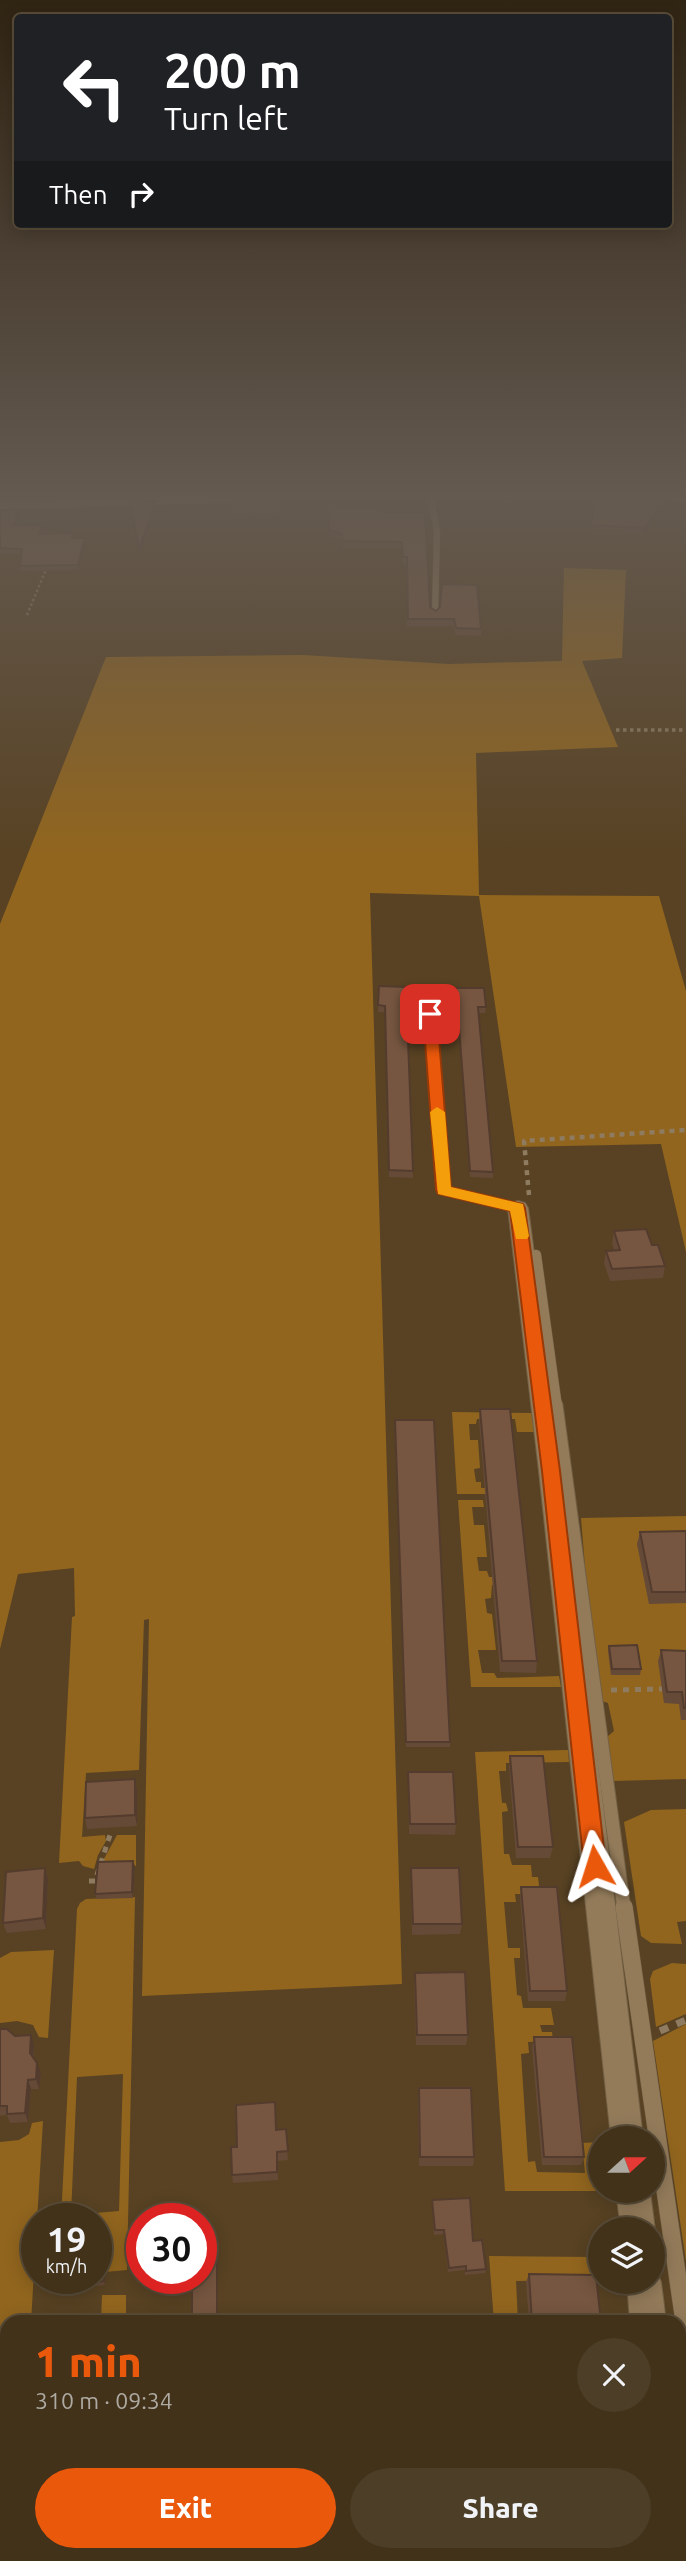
<!DOCTYPE html>
<html lang="en">
<head>
<meta charset="utf-8">
<style>
  body { margin:0; font-family:Ubuntu,sans-serif; background:#4c3e27; color:#f1f3f6; height:100vh; display:flex; flex-direction:column; font-size:26px; white-space:nowrap }
  * { box-sizing:border-box; margin:0 }
  p { font-size:23px; color:#aeaaa2 }
  .icon { flex:none; width:38px; height:38px; fill:none; stroke:currentColor; stroke-width:2; stroke-linecap:round; stroke-linejoin:round }
  .map { position:relative; flex:1; overflow:hidden }
  .details { position:absolute; left:0px; top:2315px; width:686px; height:247px; display:flex; flex-direction:column; background:#42321a; border-radius:21px 21px 0 0; box-shadow:0 4px 18px #0003,0 0 0 2px #5a4d39 }
  .details>* { flex:none }
  .banner { position:absolute; left:14px; top:14px; width:658px; height:214px; border-radius:7px; box-shadow:0 4px 18px #0003,0 0 0 2px #5a4d39; background:#202124; color:#fff; overflow:hidden }
  .needle { width:46px; rotate:69deg }
  .tools { position:absolute; left:588px; top:2126px; display:grid; gap:14px }
  .tools a { display:grid; place-items:center; width:77px; height:77px; border-radius:50%; background:#42321a; box-shadow:0 4px 18px #0003,0 0 0 2px #5a4d39; font-size:35px }
  .speed { position:absolute; left:21px; top:2203px; display:flex; gap:14px; font-size:35px; font-weight:700; text-align:center }
  .speed>* { display:grid; place-content:center; width:91px; height:91px; border-radius:50%; background:#42321a; box-shadow:0 4px 18px #0003,0 0 0 2px #5a4d39; line-height:1 }
  .speed small { font-size:18px; font-weight:400 }
  .speed .limit { border:10px solid #d22; background:#fff; color:#111 }
  .pin { position:absolute; display:grid; place-items:center; width:60px; height:60px; color:#fff; margin:-30px; border-radius:14px; box-shadow:0 4px 10px #0006 }
  .me { position:absolute; width:77px; margin:-38px; rotate:354deg; stroke-linejoin:round; filter:drop-shadow(0 0 5px #0008) }
  .turn { display:flex; align-items:center; gap:24px; height:147px; padding:0 35px; font-size:32px }
  .turn .icon { width:91px; height:91px; stroke-width:2.5 }
  .turn b { display:block; font-size:49px; line-height:60px }
  .then { display:flex; align-items:center; height:66px; padding:0 35px; background:#0003; gap:14px; font-size:26px }
  .round { display:grid; place-items:center; flex:none; width:74px; height:74px; border-radius:37px; background:#4c3e27 }
  .headline { display:flex; align-items:center; justify-content:space-between; height:119px; padding:0 35px }
  h1 { font-size:42px; font-weight:800; line-height:52px; color:#ea580c }
  .action { display:flex; gap:14px; margin-top:auto; padding:14px 35px }
  .action a { flex:1; height:80px; border-radius:42px; background:#ea580c; color:#fff; font-size:28px; font-weight:800; line-height:80px; text-align:center }
  .action a+a { background:#4c3e27; color:#f1f3f6 }
  .map>svg:first-child { display:block }
</style>
</head>
<body>
<div class="map">
<svg width="686" height="2561" viewBox="0 0 686 2561">
  <rect width="100%" height="100%" fill="#584223"/>
  <g fill="#91651e" fill-rule="evenodd">
    <polygon points="0,497 109,497 110,499 0,502"/>
    <polygon points="564,568 626,570 622,658 582,661 618,747 476,753 479,895 659,896 686,991 686,1252 661,1144 516,1147 479,896 370,893 402,1984 142,1996 149,1619 144,1620 139,1770 86,1773 82,1837 105,1835 106,1841 98,1855 94,1869 83,1866 79,1861 59,1863 72,1617 75,1616 74,1568 18,1574 0,1649 0,924 106,657 303,655 448,664 562,661"/>
    <polygon points="452,1412 533,1413 535,1432 517,1432 515,1419 477,1419 476,1424 469,1424 470,1440 478,1440 480,1468 474,1469 476,1482 481,1482 481,1488 507,1487 508,1494 457,1494"/>
    <polygon points="458,1500 483,1500 484,1507 472,1507 474,1525 484,1525 487,1557 477,1557 479,1571 487,1571 489,1577 515,1577 516,1584 492,1585 491,1598 485,1599 487,1613 492,1614 496,1650 478,1650 482,1673 494,1673 497,1678 559,1676 561,1687 471,1687"/>
    <polygon points="686,1516 686,1779 613,1781 607,1737 614,1731 608,1703 602,1701 589,1615 581,1518"/>
    <polygon points="568,1750 569,1762 506,1763 506,1771 499,1771 502,1803 506,1803 508,1811 502,1812 504,1854 509,1854 512,1865 531,1865 532,1877 538,1877 540,1894 515,1894 516,1902 504,1902 508,1948 520,1948 520,1958 514,1958 517,1995 521,1996 523,2008 551,2008 554,2025 540,2025 542,2032 552,2032 553,2041 528,2042 529,2053 521,2054 528,2162 535,2161 537,2172 585,2173 582,2143 600,2142 600,2191 607,2191 505,2191 475,1752"/>
    <polygon points="686,1809 686,1921 677,1922 682,1944 651,1943 641,1936 624,1822 651,1810"/>
    <polygon points="117,1835 136,1835 136,1866 99,1868"/>
    <path d="M 135,1897 L 127,2270 L 105,2272 L 107,2224 L 96,2225 L 96,2219 L 61,2219 L 77,1909 L 80,1903 L 86,1899 ZM 123,2074 L 119,2211 L 71,2215 L 77,2077 Z"/>
    <polygon points="54,1950 48,2038 39,2037 33,2025 17,2021 0,2023 0,1958 11,1952"/>
    <polygon points="672,1963 686,1964 686,2014 656,2027 650,1979 653,1971"/>
    <polygon points="686,2024 686,2261 653,2041"/>
    <polygon points="43,2121 31,2322 7,2322 7,2555 16,2555 16,2561 0,2561 0,2142 19,2140 29,2134 32,2123"/>
    <polygon points="489,2256 592,2257 594,2274 587,2280 516,2281 518,2322 494,2322"/>
    <polygon points="102,2295 126,2295 126,2322 101,2322"/>
  </g>
  <g fill="none" stroke-linecap="round" stroke-linejoin="round">
    <g stroke="#736044" stroke-width="7">
      <polyline id="lane-far4" points="431,497 437,532 435,612"/>
    </g>
    <g stroke="#736044" stroke-width="9">
      <polyline id="lane-far3" points="430,1014 431,1022"/>
    </g>
    <g stroke="#736044" stroke-width="11">
      <g id="lane-far2">
        <polyline points="430,1020 443,1190 518,1208"/>
        <polyline points="536,1255 557,1407"/>
      </g>
    </g>
    <g stroke="#736044" stroke-width="15">
      <polyline id="lane-far1" points="556,1405 624,1909"/>
    </g>
    <g stroke="#736044" stroke-width="18">
      <polyline id="lane" points="624,1907 686,2335"/>
    </g>
    <g stroke="#736044" stroke-width="2">
      <g id="street">
        <polygon points="518,1201 525,1203 528,1208 563,1471 643,2138 611,2138 539,1471 508,1208 511,1203"/>
        <polygon points="616,2191 650,2191 655,2230 653,2235 653,2230 621,2230"/>
        <polygon points="653,2268 656,2270 661,2282 666,2322 630,2322 627,2282 653,2282"/>
        <polygon points="679,2537 686,2540 686,2561 657,2561 657,2555 679,2555"/>
      </g>
    </g>
    <g stroke="#736044" stroke-width="2">
      <g id="secondary">
        <polygon points="186,497 281,497 276,500 0,509 0,503"/>
        <polygon points="668,497 686,497 686,502 669,499"/>
      </g>
    </g>
    <polyline stroke="#8e7b60" stroke-width="2.5" stroke-dasharray="2.5 2.5" stroke-linecap="butt" points="27,615 47,567"/>
    <polyline stroke="#8e7b60" stroke-width="3.5" stroke-dasharray="3.5 3.5" stroke-linecap="butt" points="616,730 686,730"/>
    <polyline stroke="#8e7b60" stroke-width="4.5" stroke-dasharray="5 5" stroke-linecap="butt" points="529,1195 524,1141 686,1130"/>
    <g stroke="#8e7b60" stroke-width="5" stroke-dasharray="6 6" stroke-linecap="butt">
      <polyline points="611,1690 662,1689"/>
      <polyline points="89,1881 95,1881 110,1835"/>
    </g>
    <polyline stroke="#8e7b60" stroke-width="7" stroke-dasharray="9 9" stroke-linecap="butt" points="660,2031 686,2020"/>
    <use href="#lane-far4" stroke="#937b5a" stroke-width="6"/>
    <use href="#lane-far3" stroke="#937b5a" stroke-width="8"/>
    <use href="#lane-far2" stroke="#937b5a" stroke-width="10"/>
    <use href="#lane-far1" stroke="#937b5a" stroke-width="13"/>
    <use href="#lane" stroke="#937b5a" stroke-width="17"/>
    <use href="#street" fill="#937b5a" fill-rule="evenodd"/>
    <use href="#secondary" fill="#937b5a" fill-rule="evenodd"/>
  </g>
  <g fill="#654a37">
    <polygon points="231,497 279,505 279,513 232,514"/>
    <polygon points="594,497 632,499 635,497 668,497 668,501 643,534 590,530"/>
    <polygon points="328,508 379,512 425,512 430,607 436,611 481,629 481,636 456,635 453,626 407,626 407,564 403,564 402,548 343,548 342,540 329,537"/>
    <polygon points="0,510 20,515 17,525 42,530 41,534 72,533 73,538 86,543 79,570 20,571 20,566 21,554 0,554"/>
    <polygon points="379,986 406,987 413,1178 389,1177 385,1012 378,1012"/>
    <polygon points="456,988 486,1007 485,1013 479,1013 493,1172 493,1178 470,1177"/>
    <polygon points="614,1231 652,1245 665,1266 663,1278 610,1281 604,1263 606,1251 614,1250 612,1243"/>
    <polygon points="480,1409 537,1661 536,1673 500,1672 479,1421"/>
    <polygon points="395,1426 450,1742 450,1747 406,1747"/>
    <polygon points="686,1531 686,1603 649,1604 637,1544 640,1532"/>
    <polygon points="609,1646 641,1669 640,1675 611,1675 608,1651"/>
    <polygon points="661,1650 686,1651 686,1720 681,1720 679,1704 664,1703 658,1661"/>
    <polygon points="510,1756 553,1847 550,1858 516,1858 509,1767"/>
    <polygon points="408,1772 456,1824 455,1835 409,1834"/>
    <polygon points="135,1779 137,1790 137,1826 87,1829 85,1818"/>
    <polygon points="135,1866 133,1898 97,1899 95,1894"/>
    <polygon points="45,1868 48,1879 46,1929 7,1933 3,1923"/>
    <polygon points="411,1868 462,1924 460,1934 412,1935"/>
    <polygon points="521,1887 567,1991 565,2001 528,2001 520,1897"/>
    <polygon points="415,1973 468,2035 466,2045 416,2045 414,1983"/>
    <polygon points="0,2029 34,2045 34,2058 41,2073 39,2089 31,2089 28,2122 10,2123 7,2115 0,2116"/>
    <polygon points="534,2037 584,2157 581,2165 542,2165 532,2047"/>
    <polygon points="419,2088 474,2157 473,2166 419,2166 418,2097"/>
    <polygon points="276,2111 276,2130 286,2129 288,2160 277,2161 278,2180 233,2183 232,2175 237,2147"/>
    <polygon points="432,2200 473,2241 486,2269 485,2273 465,2275 465,2270 448,2272 444,2234 434,2235"/>
    <polygon points="105,2245 105,2285 71,2289 69,2285"/>
    <polygon points="529,2274 601,2322 529,2322 526,2282"/>
  </g>
  <g fill="#533c2d">
    <polygon points="667,497 668,501 643,534 644,528"/>
    <polygon points="156,501 156,507 140,554 139,549"/>
    <polygon points="19,509 20,515 15,531 14,525"/>
    <polygon points="85,538 86,543 79,570 78,565"/>
    <polygon points="135,1779 137,1790 137,1826 135,1815"/>
    <polygon points="133,1861 135,1866 133,1898 132,1892"/>
    <polygon points="45,1868 48,1879 46,1929 43,1918"/>
    <polygon points="31,2035 34,2045 33,2063 30,2053"/>
    <polygon points="37,2063 41,2073 39,2089 36,2079"/>
    <polygon points="28,2080 31,2089 28,2122 25,2113"/>
    <polygon points="104,2241 105,2245 105,2285 104,2281"/>
    <rect x="109" y="2555" width="3" height="6"/>
  </g>
  <g fill="#765640" stroke="#533c2d" stroke-width="2">
    <polygon points="231,497 277,497 279,505 231,506"/>
    <polygon points="594,497 632,499 635,497 667,497 644,528 591,525"/>
    <polygon points="156,501 139,549 130,502"/>
    <polygon points="328,508 379,508 379,512 425,512 430,607 436,611 440,607 442,584 477,585 481,629 456,628 454,619 408,619 407,557 403,557 402,542 343,541 342,534 329,530"/>
    <polygon points="19,509 14,525 42,525 39,534 72,533 72,538 85,538 78,565 20,566 22,549 0,548 0,510"/>
    <polygon points="379,986 406,987 413,1171 389,1170 385,1006 378,1005"/>
    <polygon points="456,988 484,988 486,1007 478,1007 493,1172 470,1171"/>
    <polygon points="646,1229 652,1245 658,1245 665,1266 612,1269 606,1251 620,1250 614,1231"/>
    <polygon points="480,1409 510,1409 537,1661 502,1661"/>
    <polygon points="395,1420 434,1420 450,1742 406,1742"/>
    <polygon points="686,1531 686,1592 652,1592 640,1532"/>
    <polygon points="637,1645 641,1669 612,1669 609,1646"/>
    <polygon points="661,1650 686,1651 686,1708 684,1708 682,1692 667,1692"/>
    <polygon points="510,1756 543,1756 553,1847 518,1847"/>
    <polygon points="408,1772 453,1772 456,1824 410,1824"/>
    <polygon points="135,1779 135,1815 85,1818 86,1782"/>
    <polygon points="133,1861 132,1892 95,1894 98,1862"/>
    <polygon points="45,1868 43,1918 3,1923 6,1872"/>
    <polygon points="411,1868 459,1868 462,1924 413,1924"/>
    <polygon points="521,1887 557,1887 567,1991 530,1991"/>
    <polygon points="465,1972 468,2035 417,2035 415,1973"/>
    <polygon points="0,2029 7,2029 15,2036 31,2035 30,2053 37,2063 36,2079 28,2080 25,2113 7,2114 7,2106 0,2106"/>
    <polygon points="534,2037 572,2037 584,2157 544,2157"/>
    <polygon points="419,2088 471,2088 474,2157 420,2157"/>
    <polygon points="275,2102 276,2130 286,2129 288,2151 277,2152 277,2172 232,2175 231,2147 237,2147 236,2105"/>
    <polygon points="470,2198 473,2241 482,2240 486,2269 466,2271 466,2266 449,2268 444,2230 435,2230 432,2200"/>
    <polygon points="96,2241 104,2241 104,2281 69,2285 69,2278 96,2278"/>
    <polygon points="217,2260 217,2322 192,2322 192,2278 201,2278 201,2261"/>
    <polygon points="529,2274 596,2275 601,2322 532,2322"/>
    <polygon points="481,2318 481,2322 428,2322 428,2319"/>
    <polygon points="348,2320 349,2322 320,2322"/>
    <rect x="41" y="2555" width="68" height="6"/>
    <rect x="550" y="2555" width="75" height="6"/>
  </g>
  <linearGradient id="sky" x2="0" y2="1"><stop stop-color="#302413"/><stop offset="0.58" stop-color="#645a50"/><stop offset="1" stop-color="#645a50" stop-opacity="0"/></linearGradient>
  <rect width="686" height="855" fill="url(#sky)"/>
  <polygon fill="#ea580c" stroke="#983908" stroke-width="2" points="430,1011 437,1014 451,1187 523,1204 525,1208 560,1471 606,1866 603,1874 595,1877 587,1874 584,1866 542,1471 510,1211 438,1194 436,1190 423,1014"/>
  <polygon fill="#f59e0b" points="437,1107 445,1112 451,1187 523,1204 529,1236 527,1239 516,1239 510,1211 438,1194 430,1112"/>
</svg>
<div class="tools">
<a><svg class="needle" viewBox="-14 -14 28 28"><path d="M0-13l5 13h-10z" fill="#e53935"/><path d="M0 13l5-13h-10z" fill="#aeaaa2"/></svg></a>
<a><svg class="icon" aria-label="layers" viewBox="0 0 24 24"><path d="M12 4l9 5-9 5-9-5zM3 14l9 5 9-5"/></svg></a>
</div>
<div class="speed"><div>19<small>km/h</small></div><div class="limit">30</div></div>
<div class="pin" style="left:430px;top:1014px;background:#d93025"><svg class="icon" aria-label="arrive" viewBox="0 0 24 24"><path d="M6 21V4h12l-3 4 3 4H6"/></svg></div>
<svg class="me" style="left:595px;top:1866px" viewBox="-20 -20 40 40"><path d="M0-17L14 15 0 8-14 15z" fill="#ea580c" stroke="#fff" stroke-width="4"/></svg>
<div class="banner">
<div class="turn"><svg class="icon" aria-label="left" viewBox="0 0 24 24"><path d="M17 20v-9H6M10 6l-5 5 5 5"/></svg><div><b>200 m</b>Turn left</div></div>
<div class="then">Then<svg class="icon" aria-label="right" viewBox="0 0 24 24"><path d="M7 20v-9h11M14 6l5 5-5 5"/></svg></div>
</div>
<section class="details">
<div class="headline"><div><h1>1 min</h1><p>310 m · 09:34</p></div><a class="round"><svg class="icon" aria-label="close" viewBox="0 0 24 24"><path d="M6 6l12 12M18 6L6 18"/></svg></a></div>
<div class="action"><a>Exit</a><a>Share</a></div>
</section>
</div>
</body>
</html>
